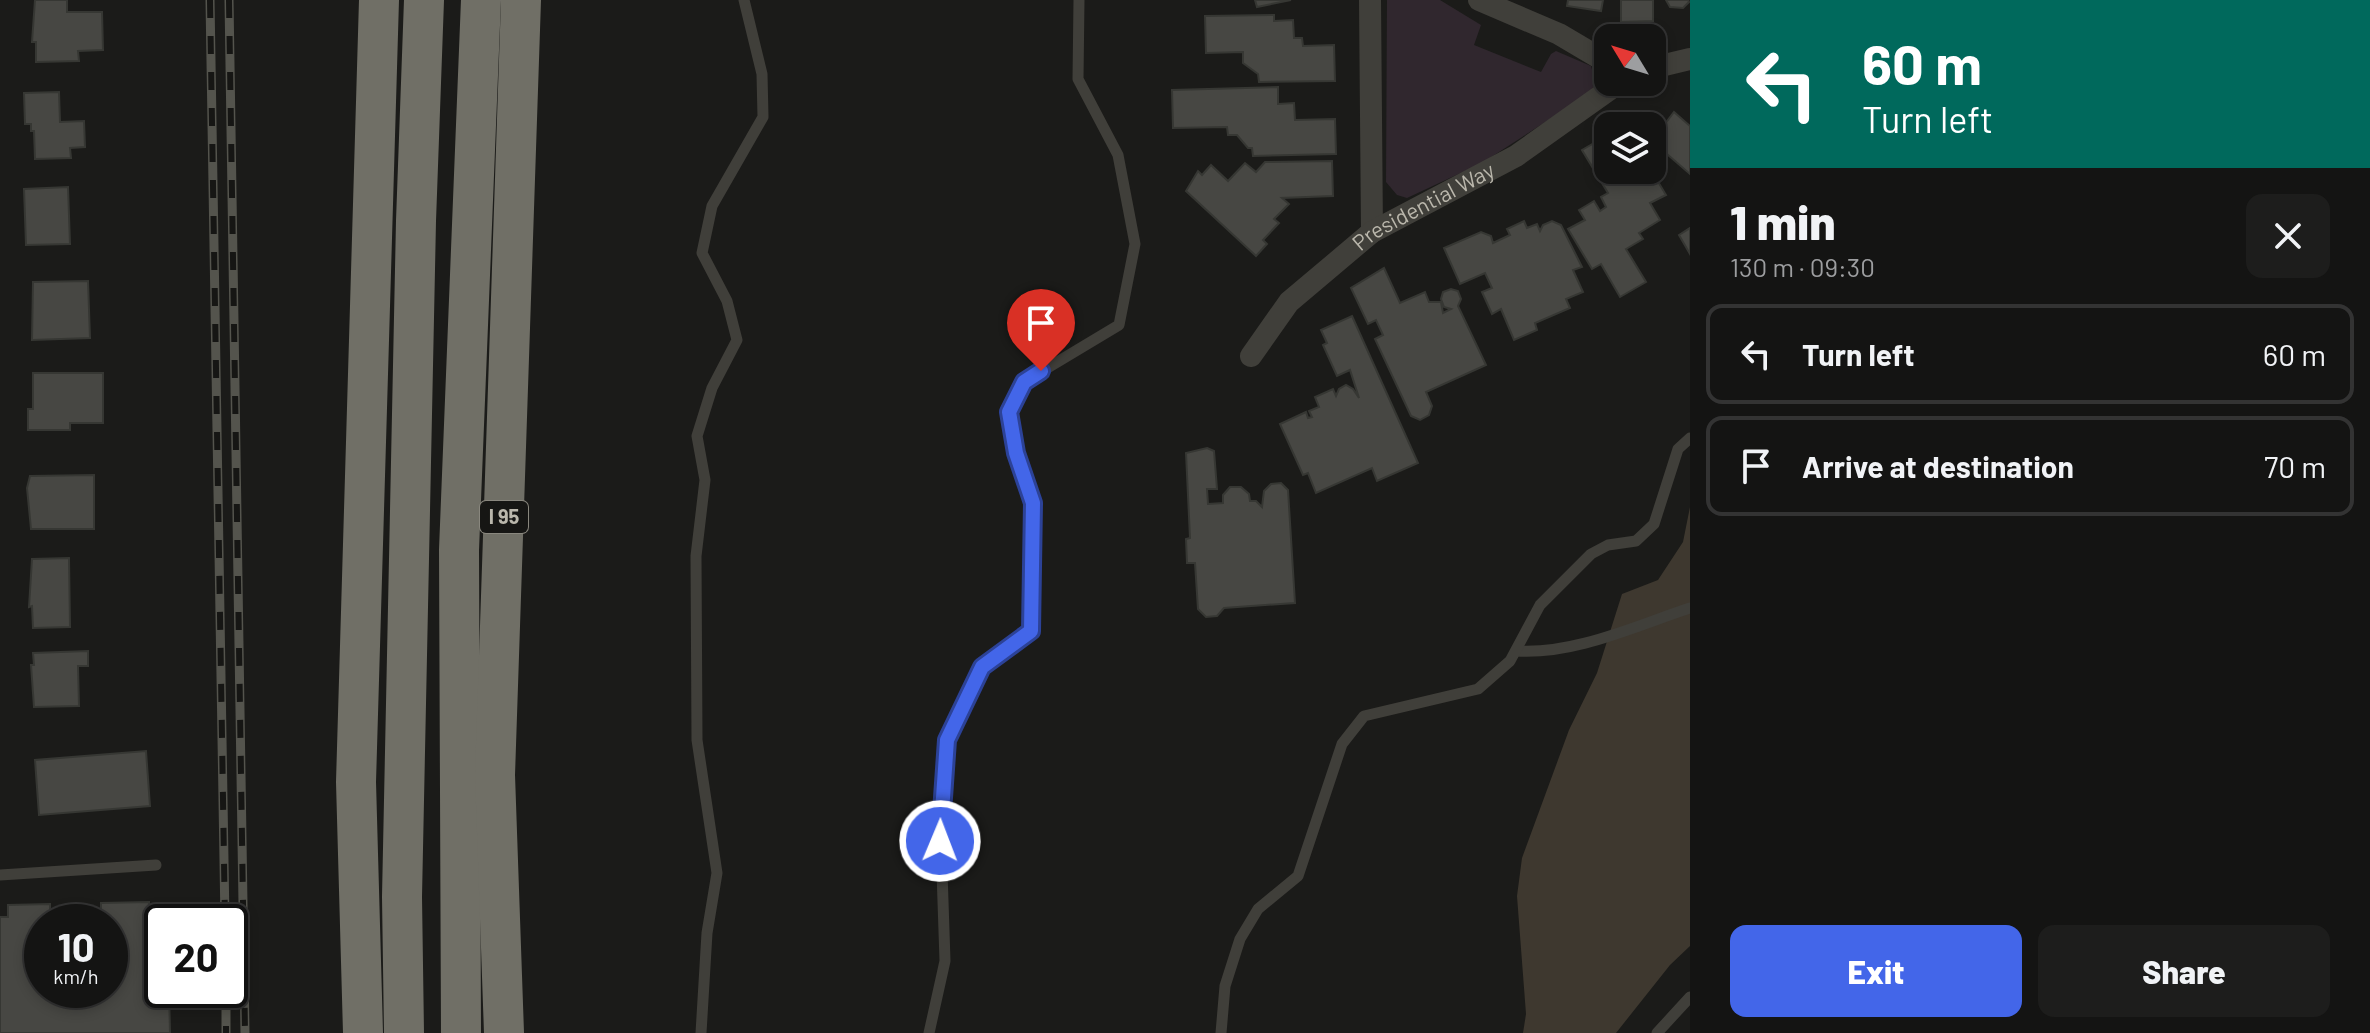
<!DOCTYPE html>
<html lang="en">
<head>
<meta charset="utf-8">
<style>
  body { margin:0; font-family:Barlow,sans-serif; background:#1d1d1c; color:#f1f3f6; height:100vh; display:flex; flex-direction:column; font-size:30px; white-space:nowrap }
  * { box-sizing:border-box; margin:0 }
  p { font-size:26px; color:#9d9ea0 }
  .icon { flex:none; width:44px; height:44px; fill:none; stroke:currentColor; stroke-width:2; stroke-linecap:round; stroke-linejoin:round }
  .map { position:relative; flex:1; overflow:hidden }
  .sheet { display:flex; flex-direction:column; background:#141413; width:680px }
  .sheet>* { flex:none }
  .banner { background:#00695c; color:#fff; overflow:hidden }
  .needle { width:52px; rotate:308deg }
  .tools { position:absolute; left:1594px; top:24px; display:grid; gap:16px }
  .tools a { display:grid; place-items:center; width:72px; height:72px; border-radius:16px; background:#141413; box-shadow:0 4px 12px #0003,0 0 0 2px #333; font-size:40px }
  .speed { position:absolute; left:24px; top:904px; display:flex; gap:16px; font-size:40px; font-weight:700; text-align:center }
  .speed>* { display:grid; place-content:center; width:104px; height:104px; border-radius:50%; background:#141413; box-shadow:0 4px 12px #0003,0 0 0 2px #333; line-height:1 }
  .speed small { font-size:20px; font-weight:400 }
  .speed .limit { border:4px solid #111; border-radius:12px; background:#fff; color:#111 }
  .pin { position:absolute; display:grid; place-items:center; width:68px; height:68px; color:#fff; margin:-82px -34px; border-radius:50% 50% 50% 0; rotate:-45deg; box-shadow:0 0 8px #0007 }
  .pin .icon { rotate:45deg }
  .me { position:absolute; width:88px; margin:-44px; rotate:1deg; stroke-linejoin:round; filter:drop-shadow(0 0 6px #0008) }
  .turn { display:flex; align-items:center; gap:28px; height:168px; padding:0 40px; font-size:36px }
  .turn .icon { width:104px; height:104px; stroke-width:2.5 }
  .turn b { display:block; font-size:56px; line-height:68px }
  .round { display:grid; place-items:center; flex:none; width:84px; height:84px; border-radius:16px; background:#1d1d1c }
  .overview { display:flex; align-items:center; justify-content:space-between; height:136px; padding:0 40px }
  h1 { font-size:48px; font-weight:800; line-height:60px }
  .action { display:flex; gap:16px; margin-top:auto; padding:16px 40px }
  .action a { flex:1; height:92px; border-radius:16px; background:#4366e9; color:#fff; font-size:32px; font-weight:800; line-height:92px; text-align:center }
  .action a+a { background:#1d1d1c; color:#f1f3f6 }
  ul { padding:0; list-style:none }
  li { display:flex; align-items:center; gap:24px; height:100px; margin:0 16px 12px; padding:0 24px; border:4px solid #333; border-radius:16px }
  li div { flex:1 }
  li b { display:block; font-size:30px }
  li em { font-style:normal }
  main { display:flex; flex:1; min-height:0 }
  .map>svg:first-child { display:block }
</style>
</head>
<body>
<main>
<div class="map">
<svg width="1690" height="1033" viewBox="0 0 1690 1033">
  <rect width="100%" height="100%" fill="#1b1b19"/>
  <polygon fill="#30272e" points="1387,0 1440,0 1481,25 1474,45 1541,72 1551,54 1556,51 1591,66 1596,84 1587,95 1482,163 1407,198 1397,195 1386,182"/>
  <polygon fill="#3e382f" points="1690,507 1690,946 1670,965 1616,1033 1523,1033 1526,1014 1517,896 1522,858 1569,730 1597,673 1622,594 1658,580 1683,542"/>
  <g fill="#474743" stroke="#363733" stroke-width="2" fill-rule="evenodd">
    <polygon points="35,0 67,0 67,12 102,12 103,50 78,51 79,61 36,62 36,42 32,42"/>
    <polygon points="1255,0 1291,0 1257,7"/>
    <polygon points="1568,0 1603,0 1601,11 1567,6"/>
    <polygon points="1621,0 1653,0 1653,21 1621,22"/>
    <polygon points="1666,0 1688,0 1689,2 1683,8 1670,7"/>
    <polygon points="1274,15 1274,21 1293,20 1294,38 1302,38 1303,46 1334,45 1335,81 1259,82 1258,74 1243,63 1243,52 1206,53 1205,16"/>
    <polygon points="1278,87 1278,104 1294,103 1295,120 1335,119 1336,154 1253,156 1252,148 1248,148 1237,135 1228,135 1227,127 1173,128 1172,90"/>
    <polygon points="59,92 60,122 84,121 85,147 70,148 71,158 35,159 34,131 31,131 31,124 25,124 24,93"/>
    <polygon points="1674,112 1690,126 1690,174 1652,141"/>
    <polygon points="1608,135 1608,170 1651,170 1666,195 1650,203 1660,220 1639,233 1643,239 1626,249 1646,282 1620,297 1601,264 1592,269 1568,229 1585,220 1579,210 1594,201 1600,211 1606,207 1601,197 1608,193 1582,150"/>
    <polygon points="1332,161 1333,196 1282,198 1289,204 1274,219 1279,223 1263,240 1267,244 1256,256 1186,191 1198,171 1202,175 1211,165 1228,181 1245,163 1256,172 1265,162"/>
    <polygon points="68,187 70,244 26,245 24,189"/>
    <polygon points="1524,221 1527,228 1537,224 1540,231 1543,225 1552,221 1561,225 1582,267 1573,270 1583,292 1566,299 1570,308 1535,323 1537,330 1514,340 1501,309 1492,314 1482,292 1492,288 1485,273 1460,284 1444,248 1481,232 1491,236 1493,243 1510,235 1507,229"/>
    <polygon points="1690,228 1690,254 1679,235"/>
    <polygon points="1384,268 1400,303 1425,292 1429,302 1441,302 1443,313 1451,309 1444,307 1441,299 1443,292 1451,289 1458,291 1461,299 1458,306 1486,365 1426,392 1432,406 1429,415 1420,420 1411,416 1375,339 1383,335 1376,320 1368,324 1351,288"/>
    <polygon points="88,281 90,338 32,340 33,282"/>
    <polygon points="1352,316 1418,463 1377,481 1372,468 1316,493 1308,473 1303,475 1280,424 1306,412 1308,418 1312,417 1309,411 1319,407 1315,397 1333,389 1336,396 1339,389 1346,385 1353,389 1359,398 1350,370 1337,376 1323,345 1327,343 1321,330"/>
    <polygon points="33,373 103,373 103,423 70,423 70,430 28,430 28,409 33,409"/>
    <polygon points="1207,448 1214,451 1217,489 1207,489 1208,504 1223,503 1223,495 1230,487 1241,487 1249,494 1250,501 1256,501 1262,507 1264,491 1271,484 1281,483 1288,490 1295,603 1224,608 1217,616 1206,617 1198,609 1195,563 1187,563 1186,539 1190,538 1186,453"/>
    <polygon points="94,475 94,529 31,529 27,488 30,476"/>
    <polygon points="69,558 70,627 33,628 32,606 29,607 32,559"/>
    <polygon points="88,651 88,666 78,666 79,706 34,707 31,665 34,665 33,653"/>
    <polygon points="146,751 150,806 39,815 35,760"/>
    <path d="M 149,902 L 149,932 L 162,932 L 162,990 L 169,990 L 170,1033 L 0,1033 L 0,917 L 8,917 L 8,905 L 50,904 L 50,916 L 101,915 L 101,903 ZM 42,922 L 110,922 L 110,990 L 42,990 Z"/>
  </g>
  <g fill="none" stroke-linecap="round" stroke-linejoin="round">
    <g stroke="#403f3a" stroke-width="11">
      <path d="M 1516,651 C 1574,655 1635,626 1690,608"/>
      <polyline points="0,875 156,865"/>
      <polyline points="701,1033 707,933 717,873 697,740 696,556 705,480 697,436 712,388 737,340 727,301 702,253 712,206 763,117 762,74 744,0"/>
      <polyline points="929,1033 945,961 940,812 947,740 982,667 1031,631 1033,503 1016,453 1009,412 1024,382 1119,325 1135,244 1118,155 1078,79 1079,0"/>
      <polyline points="1221,1033 1225,986 1240,939 1258,909 1298,876 1342,744 1364,716 1478,689 1510,661 1540,605 1591,554 1608,545 1636,541 1654,524 1678,449 1690,438"/>
      <polyline points="1657,1033 1690,997"/>
    </g>
    <g stroke="#403f3a" stroke-width="22">
      <polyline points="1370,0 1372,232"/>
      <polyline points="1479,0 1559,34 1608,63"/>
      <polyline points="1652,68 1690,59"/>
      <path id="s1" d="M 1251,356 L 1289,302 L 1372,232 L 1516,156 L 1620,82"/>
    </g>
    <g stroke="#706f66" stroke-width="40">
      <polyline points="363,1033 356,782 379,0"/>
      <polyline points="404,1033 402,897 416,221 424,0"/>
      <polyline points="461,1033 459,550 481,0"/>
      <polyline points="504,1033 495,775 521,0"/>
    </g>
    <g stroke="#54544d" stroke-width="9">
      <g id="rail">
        <polyline points="210,0 225,922"/>
        <polyline points="229,0 245,1033"/>
        <polyline points="226,990 226,1033"/>
      </g>
    </g>
    <use href="#rail" stroke="#161614" stroke-width="6" stroke-dasharray="18" stroke-linecap="butt"/>
  </g>
  <g fill="none" stroke-linecap="round" stroke-linejoin="round">
    <g stroke="#2c4297" stroke-width="20">
      <polyline id="route" points="940,841 947,740 982,667 1031,631 1033,503 1016,453 1009,412 1024,382 1041,371"/>
    </g>
    <use href="#route" stroke="#4366e9" stroke-width="14"/>
  </g>
  <g text-anchor="middle" stroke-width="6" stroke-linejoin="round" paint-order="stroke">
    <rect fill="#161614" stroke="#89877e" stroke-width="2" x="480" y="501" width="48" height="32" rx="6"/>
    <g font-size="20" font-weight="bold" fill="#bab7ac">
      <text x="504" y="524">I 95</text>
    </g>
    <g font-size="22" fill="#bab7ac" stroke="#161614">
      <text dy="8" stroke="none"><textPath href="#s1" startOffset="232">Presidential Way</textPath></text>
    </g>
  </g>
</svg>
<div class="tools">
<a><svg class="needle" viewBox="-14 -14 28 28"><path d="M0-13l5 13h-10z" fill="#e53935"/><path d="M0 13l5-13h-10z" fill="#9d9ea0"/></svg></a>
<a><svg class="icon" aria-label="layers" viewBox="0 0 24 24"><path d="M12 4l9 5-9 5-9-5zM3 14l9 5 9-5"/></svg></a>
</div>
<div class="speed"><div>10<small>km/h</small></div><div class="limit">20</div></div>
<div class="pin" style="left:1041px;top:371px;background:#d93025"><svg class="icon" aria-label="arrive" viewBox="0 0 24 24"><path d="M6 21V4h12l-3 4 3 4H6"/></svg></div>
<svg class="me" style="left:940px;top:841px" viewBox="-20 -20 40 40"><circle r="17" fill="#4366e9" stroke="#fff" stroke-width="3"/><path d="M0-11L8 9 0 5-8 9z" fill="#fff"/></svg>
</div>
<section class="sheet">
<div class="banner">
<div class="turn"><svg class="icon" aria-label="left" viewBox="0 0 24 24"><path d="M17 20v-9H6M10 6l-5 5 5 5"/></svg><div><b>60 m</b>Turn left</div></div>
</div>
<div class="overview"><div><h1>1 min</h1><p>130 m · 09:30</p></div><a class="round"><svg class="icon" aria-label="close" viewBox="0 0 24 24"><path d="M6 6l12 12M18 6L6 18"/></svg></a></div>
<ul>
<li><svg class="icon" aria-label="left" viewBox="0 0 24 24"><path d="M17 20v-9H6M10 6l-5 5 5 5"/></svg><div><b>Turn left</b></div><em>60 m</em></li>
<li><svg class="icon" aria-label="arrive" viewBox="0 0 24 24"><path d="M6 21V4h12l-3 4 3 4H6"/></svg><div><b>Arrive at destination</b></div><em>70 m</em></li>
</ul>
<div class="action"><a>Exit</a><a>Share</a></div>
</section>
</main>
</body>
</html>
